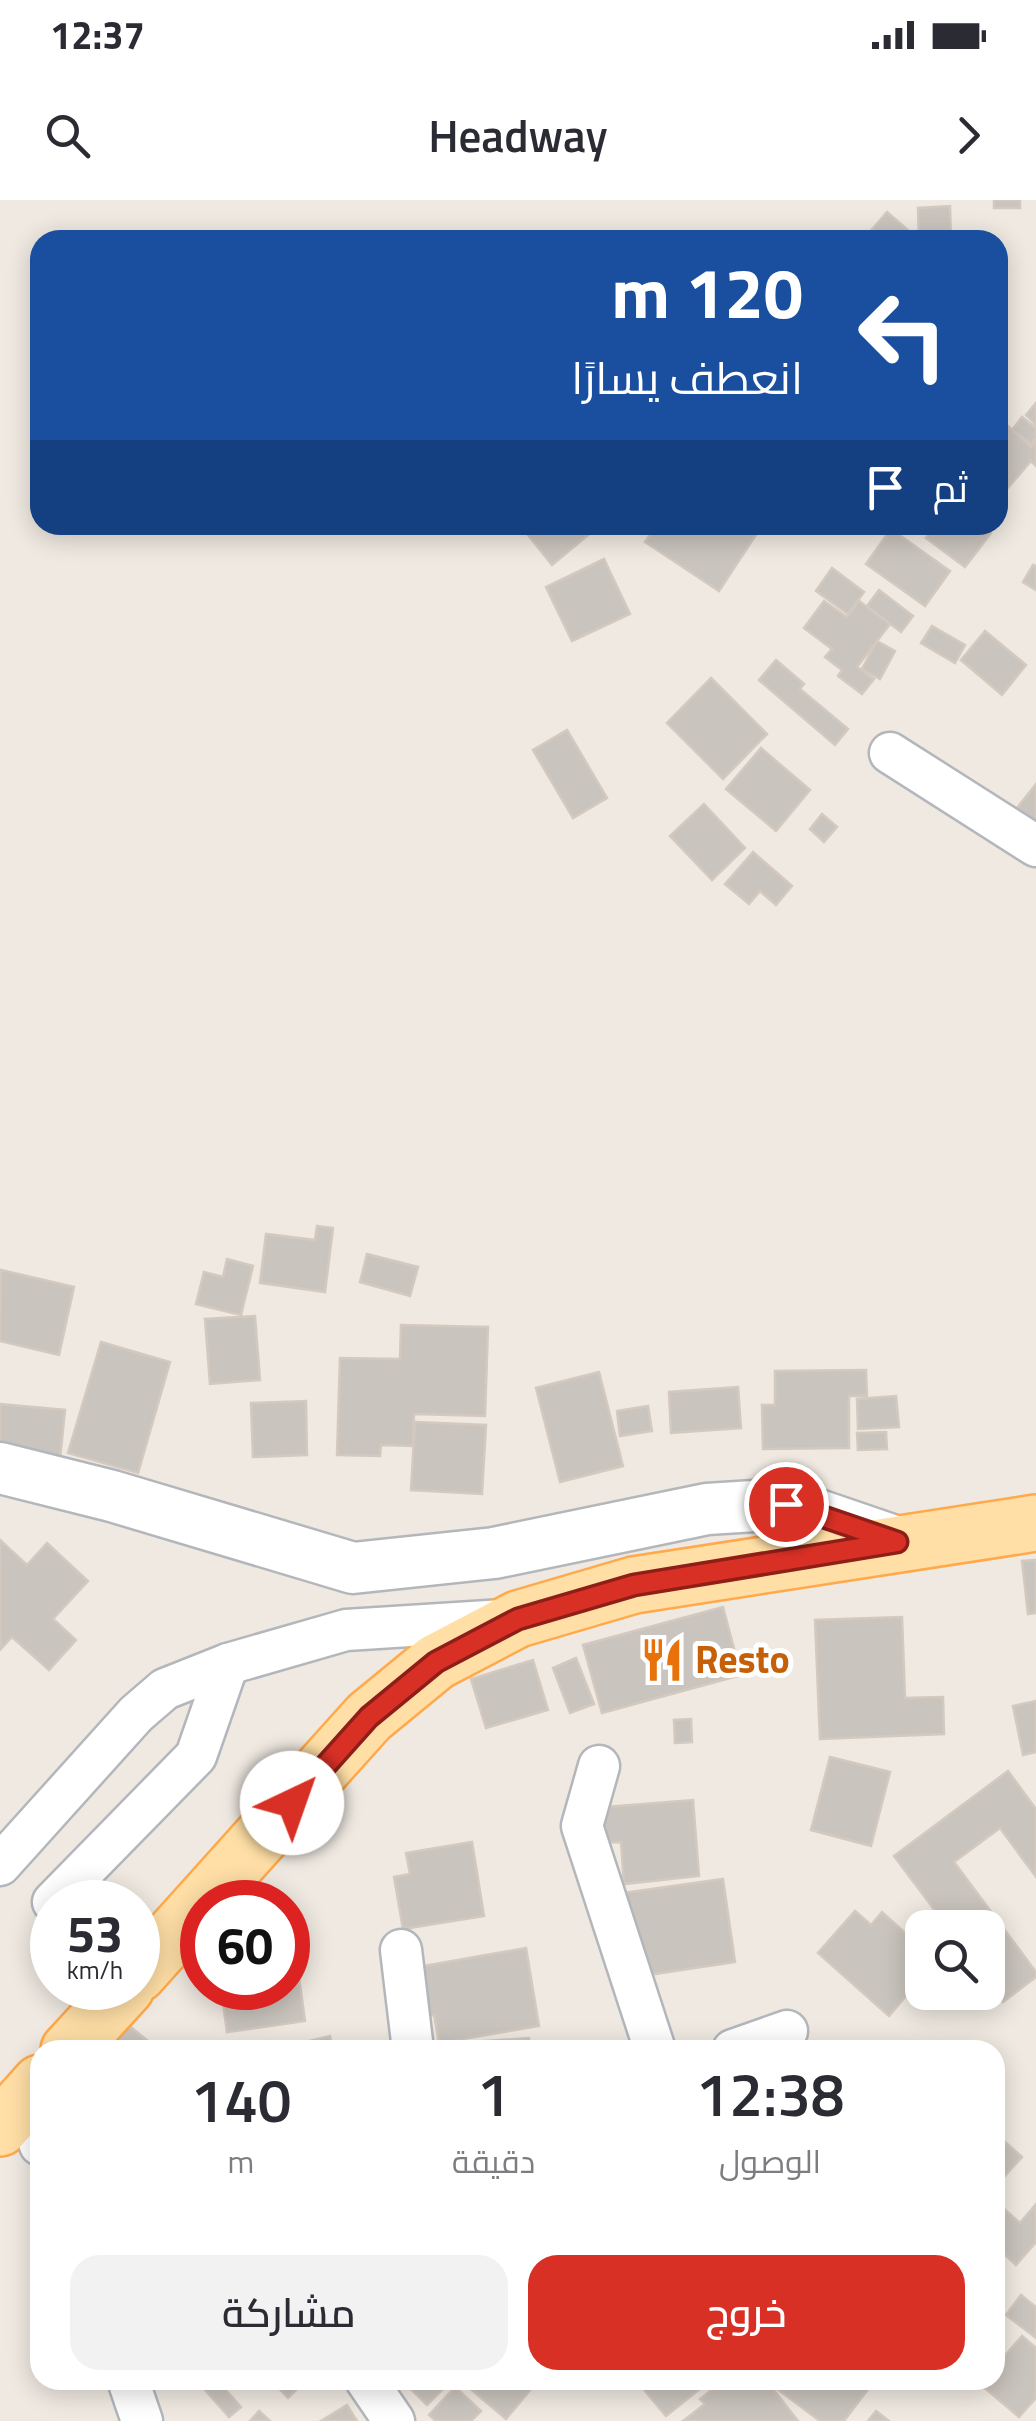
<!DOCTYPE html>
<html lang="ar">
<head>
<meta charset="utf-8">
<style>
  body { margin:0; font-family:"Titillium Web",Cairo,sans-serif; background:#f2f2f3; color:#2b2b33; direction:rtl; height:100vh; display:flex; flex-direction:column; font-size:38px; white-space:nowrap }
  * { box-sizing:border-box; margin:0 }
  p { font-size:32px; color:#7c7c81 }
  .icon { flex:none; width:55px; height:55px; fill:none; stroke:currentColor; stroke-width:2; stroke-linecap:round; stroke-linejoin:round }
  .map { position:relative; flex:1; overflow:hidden; direction:ltr }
  .sheet { position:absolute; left:30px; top:1840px; width:975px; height:350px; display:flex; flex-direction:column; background:#fff; border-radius:30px; box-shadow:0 5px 25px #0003; direction:rtl }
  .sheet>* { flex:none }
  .hud { position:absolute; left:30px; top:30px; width:978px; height:305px; border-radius:30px; box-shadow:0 5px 25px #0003; direction:rtl; background:#1a4fa0; color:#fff; overflow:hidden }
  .buttons { position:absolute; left:905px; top:1710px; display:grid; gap:20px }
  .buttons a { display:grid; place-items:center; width:100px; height:100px; border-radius:20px; background:#fff; box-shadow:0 5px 25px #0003; font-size:50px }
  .speed { position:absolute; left:30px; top:1680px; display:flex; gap:20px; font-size:50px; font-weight:700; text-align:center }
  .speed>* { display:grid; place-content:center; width:130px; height:130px; border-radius:50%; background:#fff; box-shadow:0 5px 25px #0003; line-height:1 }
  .speed small { font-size:25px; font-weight:400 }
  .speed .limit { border:15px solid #d22; background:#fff; color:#111 }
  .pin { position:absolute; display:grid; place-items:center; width:85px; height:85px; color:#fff; margin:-42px; border:5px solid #fff; border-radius:50%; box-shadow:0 2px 10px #0007 }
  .me { position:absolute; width:110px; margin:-55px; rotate:42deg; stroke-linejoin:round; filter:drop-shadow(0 0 8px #0008) }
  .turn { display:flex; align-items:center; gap:35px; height:210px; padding:0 40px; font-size:45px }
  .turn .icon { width:130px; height:130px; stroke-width:2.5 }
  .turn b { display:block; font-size:70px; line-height:85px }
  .then { display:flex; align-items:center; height:95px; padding:0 40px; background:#0003; gap:20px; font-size:38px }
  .eta { display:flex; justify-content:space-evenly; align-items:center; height:170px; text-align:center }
  .eta b { font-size:60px; font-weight:600; line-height:70px }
  .action { display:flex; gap:20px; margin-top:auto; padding:20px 40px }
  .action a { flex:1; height:115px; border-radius:30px; background:#d93025; color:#fff; font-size:40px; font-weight:600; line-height:115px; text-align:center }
  .action a+a { background:#f2f2f3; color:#2b2b33 }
  .status { display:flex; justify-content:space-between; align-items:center; height:70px; padding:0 50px; background:#fff; direction:ltr }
  .status svg { height:28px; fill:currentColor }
  header { display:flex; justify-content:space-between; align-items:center; height:130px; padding:0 40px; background:#fff; font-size:45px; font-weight:600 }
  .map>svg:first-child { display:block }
</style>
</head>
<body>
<div class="status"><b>12:37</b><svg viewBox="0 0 49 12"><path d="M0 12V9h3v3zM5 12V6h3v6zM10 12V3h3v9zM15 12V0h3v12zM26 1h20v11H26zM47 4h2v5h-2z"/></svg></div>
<header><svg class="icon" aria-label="forward" viewBox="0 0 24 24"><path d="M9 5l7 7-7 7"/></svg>Headway<svg class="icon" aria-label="search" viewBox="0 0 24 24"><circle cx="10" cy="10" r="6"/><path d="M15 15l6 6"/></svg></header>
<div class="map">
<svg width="1036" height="2221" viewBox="0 0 1036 2221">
  <rect width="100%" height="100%" fill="#efe9e1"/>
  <g fill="#cac4be" stroke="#d4c9bf" stroke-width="2.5">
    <rect x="994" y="0" width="26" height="8"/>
    <polygon points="950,6 951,40 919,40 918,8"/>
    <polygon points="887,12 917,38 916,40 863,40"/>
    <polygon points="1036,203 1036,225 1026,215"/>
    <polygon points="998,217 1031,247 1036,241 1036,266 1031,261 1007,289 998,280"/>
    <polygon points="1022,217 1036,228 1036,237 1031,244 1012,230"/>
    <polygon points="520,325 590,325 594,330 552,365"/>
    <polygon points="657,325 752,325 759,330 719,391 645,342"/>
    <polygon points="936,325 981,325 991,333 965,367 926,338"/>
    <polygon points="891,329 950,371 925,406 866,364"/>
    <polygon points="604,359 630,414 572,441 546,387"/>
    <polygon points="1033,365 1036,366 1036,390 1023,382"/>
    <polygon points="832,368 864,392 848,414 816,391"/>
    <polygon points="879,390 913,416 901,432 867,406"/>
    <polygon points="824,401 847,417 859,401 890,424 857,467 874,479 862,494 838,476 842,470 825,457 832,449 804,428"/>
    <polygon points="932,426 965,445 955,463 921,443"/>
    <polygon points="985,431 1026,465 1002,495 961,460"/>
    <polygon points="877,441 895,451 880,479 862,469"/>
    <polygon points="776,460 804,484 800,489 848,529 835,545 759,480"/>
    <polygon points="711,478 767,534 723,579 667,523"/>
    <polygon points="567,530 607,598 573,618 533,550"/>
    <polygon points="761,548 810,590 776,631 726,589"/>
    <polygon points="1036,584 1036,632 1013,613"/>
    <polygon points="704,604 745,648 712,680 670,636"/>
    <polygon points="822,614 837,627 824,642 810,629"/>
    <polygon points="753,652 792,686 776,705 760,691 749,704 725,684"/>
    <polygon points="317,1026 333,1028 325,1092 260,1083 266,1034 315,1040"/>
    <polygon points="367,1054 418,1067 410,1096 360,1082"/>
    <polygon points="227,1059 253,1066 241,1115 196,1104 204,1072 223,1077"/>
    <polygon points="1,1070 74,1087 59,1155 0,1141"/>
    <polygon points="255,1116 260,1180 210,1184 205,1119"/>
    <polygon points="401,1125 488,1127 485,1216 414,1214 413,1246 381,1245 380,1256 337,1255 340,1158 400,1159"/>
    <polygon points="101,1142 170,1162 138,1273 68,1253"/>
    <polygon points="866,1170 867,1196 849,1196 849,1248 763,1249 762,1205 775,1205 775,1171"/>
    <polygon points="599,1172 623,1266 560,1282 536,1188"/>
    <polygon points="738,1187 741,1228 671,1233 669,1192"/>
    <polygon points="896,1196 899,1227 858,1229 857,1199"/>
    <polygon points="306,1201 307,1255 253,1257 251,1203"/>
    <polygon points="0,1204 65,1210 60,1259 0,1254"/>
    <polygon points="648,1206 652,1231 620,1236 617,1211"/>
    <polygon points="415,1222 486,1225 482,1294 411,1290"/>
    <polygon points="886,1232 887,1249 858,1250 857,1233"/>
    <polygon points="0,1340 27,1365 47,1343 88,1381 53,1419 76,1440 49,1470 12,1437 0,1450"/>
    <polygon points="1036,1360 1036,1413 1028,1414 1022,1361"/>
    <polygon points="723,1407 741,1475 602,1513 583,1445"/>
    <polygon points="902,1417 905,1498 943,1497 944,1534 820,1539 815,1420"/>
    <polygon points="576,1458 594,1504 570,1513 553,1468"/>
    <polygon points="533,1460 548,1510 486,1528 471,1479"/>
    <polygon points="1036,1501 1036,1552 1023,1555 1013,1506"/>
    <polygon points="691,1519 692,1542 675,1543 674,1520"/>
    <polygon points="830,1557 890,1572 871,1646 811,1630"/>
    <polygon points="1008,1571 1036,1609 1036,1677 1000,1628 954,1662 1036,1772 1036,1777 1003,1802 988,1781 988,1728 948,1728 894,1656"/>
    <polygon points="693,1600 699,1676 624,1684 621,1642 598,1643 594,1608"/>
    <polygon points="472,1642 484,1716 403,1729 394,1677 410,1674 406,1653"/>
    <polygon points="723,1679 735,1762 648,1775 645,1751 624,1754 616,1694"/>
    <polygon points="855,1711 871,1725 882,1712 922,1748 922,1777 889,1816 818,1753"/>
    <polygon points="526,1748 539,1826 439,1843 434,1815 427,1816 418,1767"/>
    <polygon points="295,1749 305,1821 227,1832 221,1788 288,1788 288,1750"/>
    <polygon points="127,1824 159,1850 106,1850"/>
    <polygon points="330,1836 333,1850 273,1850"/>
    <polygon points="529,1838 529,1850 431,1850 431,1845"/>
    <polygon points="1005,1942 1022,1957 1003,1978 995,1971 995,1953"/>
    <polygon points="995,2001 1020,2023 1036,2004 1036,2042 1016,2065 995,2046"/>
    <polygon points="1021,2095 1036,2107 1036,2138 1006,2115"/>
    <polygon points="1022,2136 1036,2148 1036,2198 1019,2217 980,2184 983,2180 995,2180 995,2167"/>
    <polygon points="202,2180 217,2180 241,2207 229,2217 199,2183"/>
    <polygon points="271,2180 306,2180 288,2198"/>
    <polygon points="402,2180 452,2180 427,2205"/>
    <polygon points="460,2180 520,2180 531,2189 506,2219"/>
    <polygon points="636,2180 711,2180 666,2216"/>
    <polygon points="724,2180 766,2180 798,2221 683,2221 705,2204 700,2199"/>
    <polygon points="782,2180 875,2180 844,2221 820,2221 776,2188"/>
    <polygon points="455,2187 481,2211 471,2221 436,2221 429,2215"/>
    <polygon points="347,2205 357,2221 321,2221"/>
    <polygon points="259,2211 270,2221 250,2221"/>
    <polygon points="876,2211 889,2221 868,2221"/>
  </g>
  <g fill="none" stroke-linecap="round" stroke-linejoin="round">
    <g stroke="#b3b7bb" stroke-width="45">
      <g id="minor">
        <polyline points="890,553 1036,646"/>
        <polyline points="599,1566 582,1626 655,1850"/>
        <polyline points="0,1665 136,1514 165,1489 228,1464 346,1430 504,1420"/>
        <polyline points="53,1702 196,1556 228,1464"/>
        <polyline points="401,1750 413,1850"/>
        <polyline points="733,1850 787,1831"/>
        <polyline points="23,1901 40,1945"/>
        <polyline points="128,2180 142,2221"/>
        <polyline points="366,2180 394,2221"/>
      </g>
    </g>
    <g stroke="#b3b7bb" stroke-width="55">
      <polyline id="tertiary" points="0,1268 112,1296 353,1368 494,1353 707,1309 786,1304 897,1342"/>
    </g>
    <g stroke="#ffa94a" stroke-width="60">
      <g id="primary">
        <polyline points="138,1774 369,1517 436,1462 518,1419 634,1385 1036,1323"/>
        <polyline points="69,1850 126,1788"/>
        <polyline points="0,1928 40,1883"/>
      </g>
    </g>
    <use href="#minor" stroke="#fff" stroke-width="40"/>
    <use href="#tertiary" stroke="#fff" stroke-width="50"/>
    <use href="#primary" stroke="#ffdfa6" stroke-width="55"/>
  </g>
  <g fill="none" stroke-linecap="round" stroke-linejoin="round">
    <g stroke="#8d1f18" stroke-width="25">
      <polyline id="route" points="292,1603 369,1517 436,1462 518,1419 634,1385 897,1342 786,1304"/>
    </g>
    <use href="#route" stroke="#d93025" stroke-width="18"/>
  </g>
  <defs>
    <g id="restaurant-bare" transform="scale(3.45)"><path d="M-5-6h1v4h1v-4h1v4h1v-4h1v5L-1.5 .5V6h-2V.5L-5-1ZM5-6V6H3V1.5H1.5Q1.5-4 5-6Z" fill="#e8710a" stroke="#fff" stroke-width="2.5" paint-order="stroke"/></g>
  </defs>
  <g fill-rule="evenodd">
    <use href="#restaurant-bare" x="662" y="1460"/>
  </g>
  <g text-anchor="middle" stroke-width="10" stroke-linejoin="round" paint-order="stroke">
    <g font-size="38" font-weight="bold" fill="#c56008" stroke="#fff" text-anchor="start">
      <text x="695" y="1473">Resto</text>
    </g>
  </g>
</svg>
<div class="buttons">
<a><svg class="icon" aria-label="search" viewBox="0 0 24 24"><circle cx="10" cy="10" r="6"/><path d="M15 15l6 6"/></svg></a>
</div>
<div class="speed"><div>53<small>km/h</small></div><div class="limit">60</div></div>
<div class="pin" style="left:786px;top:1304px;background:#d93025"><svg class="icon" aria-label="arrive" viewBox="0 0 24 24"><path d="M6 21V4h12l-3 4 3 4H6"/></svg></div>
<svg class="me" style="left:292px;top:1603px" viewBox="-20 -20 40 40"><circle r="19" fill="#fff"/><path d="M0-13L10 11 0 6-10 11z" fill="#d93025"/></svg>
<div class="hud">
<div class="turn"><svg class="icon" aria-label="left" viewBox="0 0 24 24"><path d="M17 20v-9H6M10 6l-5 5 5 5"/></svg><div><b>120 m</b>انعطف يسارًا</div></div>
<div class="then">ثم<svg class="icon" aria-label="arrive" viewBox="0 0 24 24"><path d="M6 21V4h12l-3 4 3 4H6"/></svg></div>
</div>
<section class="sheet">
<div class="eta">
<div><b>12:38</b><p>الوصول</p></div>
<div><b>1</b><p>دقيقة</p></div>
<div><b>140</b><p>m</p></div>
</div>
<div class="action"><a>خروج</a><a>مشاركة</a></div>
</section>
</div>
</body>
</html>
